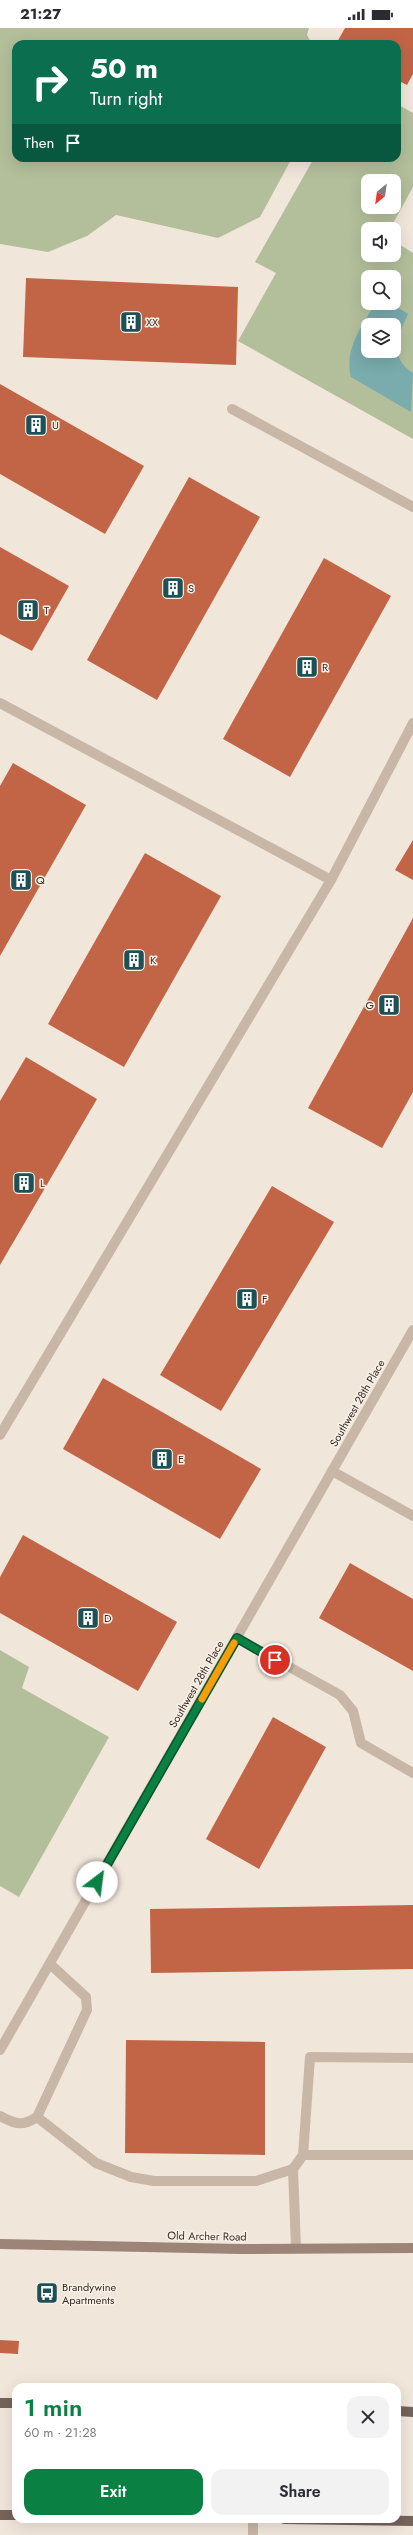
<!DOCTYPE html>
<html lang="en">
<head>
<meta charset="utf-8">
<style>
  body { margin:0; font-family:Jost,sans-serif; background:#f2f2f3; color:#2b2b33; height:100vh; display:flex; flex-direction:column; font-size:15px; white-space:nowrap }
  * { box-sizing:border-box; margin:0 }
  p { font-size:13px; color:#7c7c81 }
  .icon { flex:none; width:22px; height:22px; fill:none; stroke:currentColor; stroke-width:2; stroke-linecap:round; stroke-linejoin:round }
  .map { position:relative; flex:1; overflow:hidden }
  .drawer { position:absolute; left:12px; top:2355px; width:389px; height:140px; display:flex; flex-direction:column; background:#fff; border-radius:12px; box-shadow:0 4px 16px #0002 }
  .drawer>* { flex:none }
  .banner { position:absolute; left:12px; top:12px; width:389px; height:122px; border-radius:12px; box-shadow:0 4px 16px #0002; background:#0b6e4f; color:#fff; overflow:hidden }
  .needle { width:26px; rotate:209deg }
  .controls { position:absolute; left:361px; top:146px; display:grid; gap:8px }
  .controls a { display:grid; place-items:center; width:40px; height:40px; border-radius:8px; background:#fff; box-shadow:0 4px 16px #0002; font-size:20px }
  .pin { position:absolute; display:grid; place-items:center; width:34px; height:34px; color:#fff; margin:-17px; border:2px solid #fff; border-radius:50%; box-shadow:0 1px 4px #0007 }
  .me { position:absolute; width:44px; margin:-22px; rotate:30deg; stroke-linejoin:round; filter:drop-shadow(0 0 3px #0008) }
  .turn { display:flex; align-items:center; gap:14px; height:84px; padding:0 12px; font-size:18px }
  .turn .icon { width:52px; height:52px; stroke-width:2.5 }
  .turn b { display:block; font-size:28px; line-height:34px }
  .then { display:flex; align-items:center; height:38px; padding:0 12px; background:#0003; gap:8px; font-size:15px }
  .round { display:grid; place-items:center; flex:none; width:42px; height:42px; border-radius:12px; background:#f2f2f3 }
  .headline { display:flex; align-items:center; justify-content:space-between; height:68px; padding:0 12px }
  h1 { font-size:24px; font-weight:600; line-height:30px; color:#0b8043 }
  .cta { display:flex; gap:8px; margin-top:auto; padding:8px 12px }
  .cta a { flex:1; height:46px; border-radius:12px; background:#0b8043; color:#fff; font-size:16px; font-weight:600; line-height:46px; text-align:center }
  .cta a+a { background:#f2f2f3; color:#2b2b33 }
  .status { display:flex; justify-content:space-between; align-items:center; height:28px; padding:0 20px; background:#fff; direction:ltr }
  .status svg { height:11px; fill:currentColor }
  .map>svg:first-child { display:block }
</style>
</head>
<body>
<div class="status"><b>21:27</b><svg viewBox="0 0 49 12"><path d="M0 12V9h3v3zM5 12V6h3v6zM10 12V3h3v9zM15 12V0h3v12zM26 1h20v11H26zM47 4h2v5h-2z"/></svg></div>
<div class="map">
<svg width="413" height="2507" viewBox="0 0 413 2507">
  <rect width="100%" height="100%" fill="#f1e6da"/>
  <g fill="#b3bf9b" fill-rule="evenodd">
    <polygon points="0,0 309,0 307,7 312,16 16,16 16,130 292,130 260,189 218,210 116,187 87,208 48,224 0,216"/>
    <path d="M 397,76 L 413,85 L 413,159 L 390,201 L 368,201 L 368,227 L 394,227 L 394,213 L 413,225 L 413,411 L 238,313 L 276,245 L 255,234 L 314,130 L 397,130 ZM 368,153 L 394,153 L 394,179 L 368,179 ZM 368,249 L 394,249 L 394,275 L 368,275 ZM 368,297 L 394,297 L 394,323 L 368,323 Z"/>
    <polygon points="0,1622 29,1639 22,1660 109,1709 19,1869 0,1858"/>
  </g>
  <path fill="#7aabad" fill-rule="evenodd" d="M 375,275 L 391,275 L 408,286 C 398,308 388,329 413,345 L 411,384 L 351,349 C 344,320 362,299 375,275 ZM 368,297 L 394,297 L 394,323 L 368,323 Z"/>
  <g fill="#c26547">
    <polygon points="345,0 413,0 413,46 407,57 397,52 397,16 336,16"/>
    <polygon points="26,250 238,259 236,337 23,329"/>
    <polygon points="0,356 144,438 105,506 0,446"/>
    <polygon points="189,449 260,489 157,672 87,632"/>
    <polygon points="0,519 69,558 32,623 0,606"/>
    <polygon points="324,530 391,568 290,749 223,711"/>
    <polygon points="13,735 86,777 0,928 0,758"/>
    <polygon points="413,812 413,852 395,842"/>
    <polygon points="145,825 221,868 124,1039 48,996"/>
    <polygon points="413,890 413,1064 382,1120 308,1080"/>
    <polygon points="26,1029 97,1071 0,1237 0,1073"/>
    <polygon points="272,1158 334,1194 221,1383 160,1347"/>
    <polygon points="103,1350 261,1441 220,1511 63,1421"/>
    <polygon points="23,1507 177,1594 138,1663 0,1585 0,1549"/>
    <polygon points="350,1535 413,1571 413,1643 319,1590"/>
    <polygon points="273,1689 326,1719 259,1841 206,1811"/>
    <polygon points="413,1877 413,1941 151,1945 150,1881"/>
    <polygon points="126,2012 265,2014 265,2127 125,2125"/>
    <polygon points="0,2312 19,2313 18,2326 0,2325"/>
  </g>
  <g fill="none" stroke-linecap="round" stroke-linejoin="round">
    <g stroke="#c8b6a7" stroke-width="10">
      <polyline points="232,381 413,479"/>
      <polyline points="0,675 331,852"/>
      <polyline points="0,1407 331,852 413,695"/>
      <polyline points="332,1443 413,1488"/>
      <polyline points="237,1610 340,1667 353,1683 361,1715 413,1745"/>
      <path d="M 0,2088 C 15,2096 22,2099 37,2089 L 87,1982 L 86,1969 L 50,1936"/>
      <polyline points="37,2089 96,2135 131,2149 154,2153 256,2153 293,2141 303,2127 310,2029 413,2030"/>
      <polyline points="303,2127 413,2127"/>
      <polyline points="293,2141 296,2220"/>
    </g>
    <g stroke="#c8b6a7" stroke-width="10">
      <polyline points="0,2022 413,1302"/>
      <polyline points="253,2507 253,2491"/>
    </g>
    <polyline stroke="#9c8578" stroke-width="10" points="0,2216 241,2221 413,2220"/>
    <g stroke="#766359" stroke-width="10">
      <polyline points="0,2375 16,2375"/>
      <polyline points="397,2383 413,2384"/>
      <polyline points="0,2487 16,2487"/>
      <polyline points="284,2491 413,2493"/>
    </g>
  </g>
  <g fill="none" stroke-linecap="round" stroke-linejoin="round">
    <g stroke="#07532c" stroke-width="10">
      <polyline id="route" points="97,1854 237,1610 275,1632"/>
    </g>
    <use href="#route" stroke="#0b8043" stroke-width="7"/>
    <polyline stroke="#f59e0b" stroke-width="7" points="202,1671 234,1615"/>
  </g>
  <defs>
    <g id="building-square" transform="scale(1.15)"><rect x="-9" y="-9" width="18" height="18" rx="4" fill="#1e5155" stroke="#f9f0e6"/><path d="M-4-6H4V6H1V3H-1V6H-4ZM-2.5-4.3h1.7v1.8h-1.7ZM.8-4.3h1.7v1.8H.8ZM-2.5-1h1.7V.8h-1.7ZM.8-1h1.7V.8H.8Z" fill="#fff"/></g>
    <g id="bus-square" transform="scale(1.15)"><rect x="-9" y="-9" width="18" height="18" rx="4" fill="#1e5155" stroke="#f9f0e6"/><path d="M-5-6H5V4H4V6H2V4H-2V6H-4V4H-5ZM-3.5-4V0h7V-4ZM-3.5 1.2v1.5H-2V1.2ZM2 1.2v1.5H3.5V1.2Z" fill="#fff"/></g>
  </defs>
  <g fill-rule="evenodd">
    <use href="#building-square" x="131" y="294"/>
    <use href="#building-square" x="36" y="397"/>
    <use href="#building-square" x="173" y="560"/>
    <use href="#building-square" x="28" y="582"/>
    <use href="#building-square" x="307" y="639"/>
    <use href="#building-square" x="21" y="852"/>
    <use href="#building-square" x="134" y="932"/>
    <use href="#building-square" x="389" y="977"/>
    <use href="#building-square" x="24" y="1155"/>
    <use href="#building-square" x="247" y="1271"/>
    <use href="#building-square" x="162" y="1431"/>
    <use href="#building-square" x="88" y="1590"/>
    <use href="#bus-square" x="47" y="2265"/>
  </g>
  <g text-anchor="middle" stroke-width="3" stroke-linejoin="round" paint-order="stroke">
    <g font-size="11" fill="#352b27" stroke="#f9f0e6" text-anchor="start">
      <text x="146" y="298">XX</text>
      <text x="52" y="401">U</text>
      <text x="188" y="564">S</text>
      <text x="44" y="586">T</text>
      <text x="322" y="643">R</text>
      <text x="36" y="856">Q</text>
      <text x="150" y="936">K</text>
      <text x="374" y="981" text-anchor="end">G</text>
      <text x="40" y="1159">L</text>
      <text x="262" y="1275">F</text>
      <text x="178" y="1435">E</text>
      <text x="104" y="1594">D</text>
      <text x="62" y="2263">Brandywine<tspan x="62" dy="13">Apartments</tspan></text>
    </g>
    <g font-size="11" fill="#352b27" stroke="#f9f0e6">
      <text transform="translate(357 1375) rotate(-60)" y="4">Southwest 28th Place</text>
      <text transform="translate(196 1656) rotate(-60)" y="4">Southwest 28th Place</text>
      <text transform="translate(207 2208) rotate(1)" y="4">Old Archer Road</text>
    </g>
  </g>
</svg>
<div class="controls">
<a><svg class="needle" viewBox="-14 -14 28 28"><path d="M0-13l5 13h-10z" fill="#e53935"/><path d="M0 13l5-13h-10z" fill="#7c7c81"/></svg></a>
<a><svg class="icon" aria-label="sound" viewBox="0 0 24 24"><path d="M4 9h4l5-4v14l-5-4H4zM17 9q2 3 0 6"/></svg></a>
<a><svg class="icon" aria-label="search" viewBox="0 0 24 24"><circle cx="10" cy="10" r="6"/><path d="M15 15l6 6"/></svg></a>
<a><svg class="icon" aria-label="layers" viewBox="0 0 24 24"><path d="M12 4l9 5-9 5-9-5zM3 14l9 5 9-5"/></svg></a>
</div>
<div class="pin" style="left:275px;top:1632px;background:#d93025"><svg class="icon" aria-label="arrive" viewBox="0 0 24 24"><path d="M6 21V4h12l-3 4 3 4H6"/></svg></div>
<svg class="me" style="left:97px;top:1854px" viewBox="-20 -20 40 40"><circle r="19" fill="#fff"/><path d="M0-13L10 11 0 6-10 11z" fill="#0b8043"/></svg>
<div class="banner">
<div class="turn"><svg class="icon" aria-label="right" viewBox="0 0 24 24"><path d="M7 20v-9h11M14 6l5 5-5 5"/></svg><div><b>50 m</b>Turn right</div></div>
<div class="then">Then<svg class="icon" aria-label="arrive" viewBox="0 0 24 24"><path d="M6 21V4h12l-3 4 3 4H6"/></svg></div>
</div>
<section class="drawer">
<div class="headline"><div><h1>1 min</h1><p>60 m · 21:28</p></div><a class="round"><svg class="icon" aria-label="close" viewBox="0 0 24 24"><path d="M6 6l12 12M18 6L6 18"/></svg></a></div>
<div class="cta"><a>Exit</a><a>Share</a></div>
</section>
</div>
</body>
</html>
